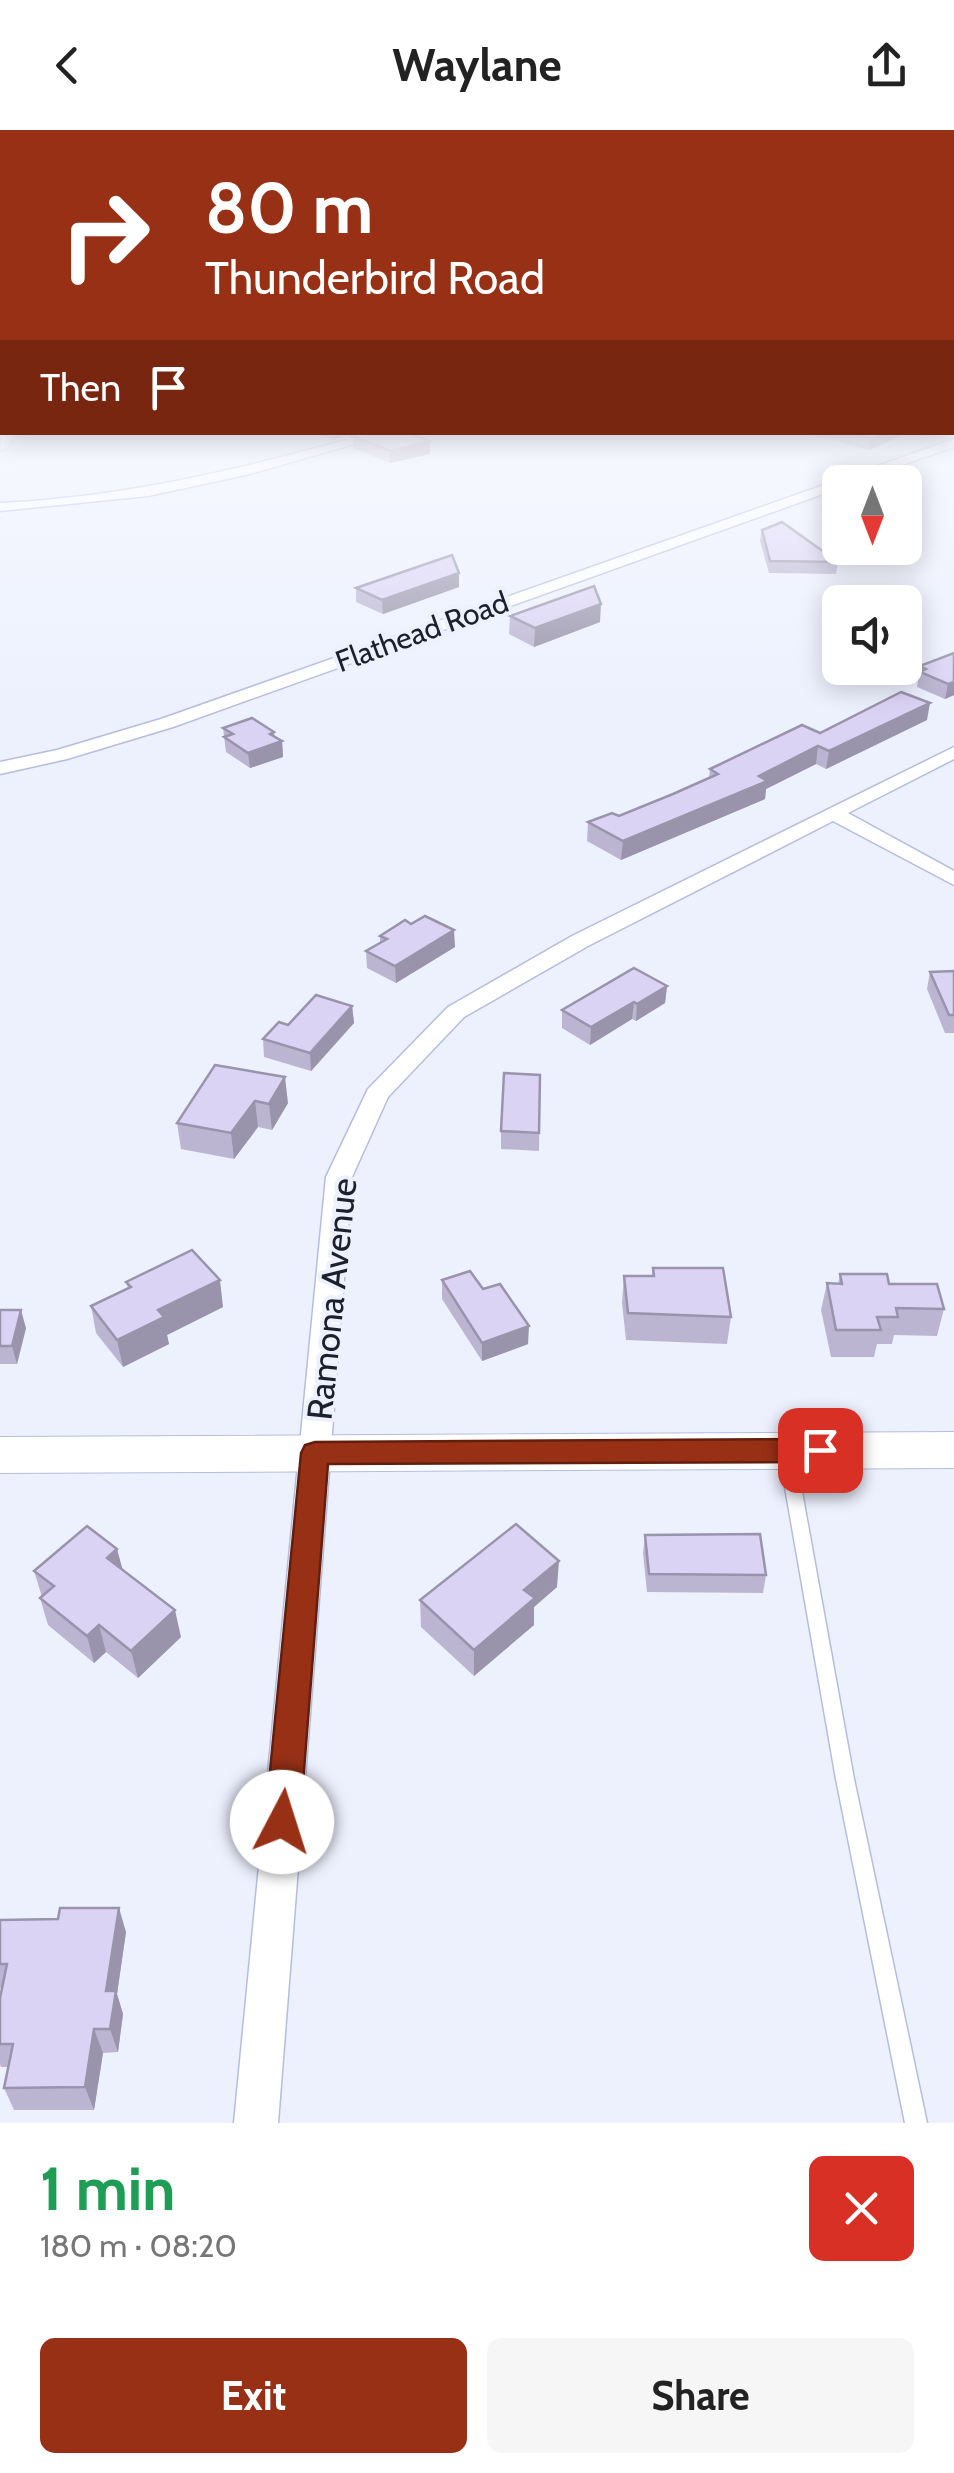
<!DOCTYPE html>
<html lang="en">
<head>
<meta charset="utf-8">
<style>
  body { margin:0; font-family:Cabin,sans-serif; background:#f6f6f6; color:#222; height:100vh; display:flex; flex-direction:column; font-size:38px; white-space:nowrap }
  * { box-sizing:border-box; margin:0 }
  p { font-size:32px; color:#767676 }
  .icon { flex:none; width:55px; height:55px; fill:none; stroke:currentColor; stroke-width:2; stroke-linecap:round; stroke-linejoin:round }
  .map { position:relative; height:1993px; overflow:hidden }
  .details { display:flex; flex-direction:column; background:#fff; flex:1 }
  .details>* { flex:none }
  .guide { position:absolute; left:0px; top:0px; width:955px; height:305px; box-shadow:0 5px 25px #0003; background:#983016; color:#fff; overflow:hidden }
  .needle { width:65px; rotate:180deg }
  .fabs { position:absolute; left:822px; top:335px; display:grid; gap:20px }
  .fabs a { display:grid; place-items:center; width:100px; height:100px; border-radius:15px; background:#fff; box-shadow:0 5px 25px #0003; font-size:50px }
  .pin { position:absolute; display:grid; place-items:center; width:85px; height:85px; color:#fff; margin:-42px; border-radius:20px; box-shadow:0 5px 15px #0006 }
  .me { position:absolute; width:110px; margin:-55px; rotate:5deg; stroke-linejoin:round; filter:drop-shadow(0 0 8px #0008) }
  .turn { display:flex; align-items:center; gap:35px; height:210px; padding:0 40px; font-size:45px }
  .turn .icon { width:130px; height:130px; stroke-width:2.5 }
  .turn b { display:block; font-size:70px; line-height:85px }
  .then { display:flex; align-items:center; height:95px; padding:0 40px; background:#0003; gap:20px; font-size:38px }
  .round { display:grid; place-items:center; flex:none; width:105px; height:105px; border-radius:15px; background:#f6f6f6 }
  .overview { display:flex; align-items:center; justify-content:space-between; height:170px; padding:0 40px }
  h1 { font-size:60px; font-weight:700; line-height:75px; color:#1e9e55 }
  .button { display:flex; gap:20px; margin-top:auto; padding:20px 40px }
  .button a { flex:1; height:115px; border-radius:15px; background:#983016; color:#fff; font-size:40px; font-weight:700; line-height:115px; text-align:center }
  .button a+a { background:#f6f6f6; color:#222 }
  header { display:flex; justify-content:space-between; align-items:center; height:130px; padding:0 40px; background:#fff; font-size:45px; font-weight:700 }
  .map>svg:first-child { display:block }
</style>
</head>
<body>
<header><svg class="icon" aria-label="back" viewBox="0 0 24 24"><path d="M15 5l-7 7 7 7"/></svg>Waylane<svg class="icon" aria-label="share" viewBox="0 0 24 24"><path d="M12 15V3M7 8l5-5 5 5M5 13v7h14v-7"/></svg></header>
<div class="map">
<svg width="954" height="1993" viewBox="0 0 954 1993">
  <rect width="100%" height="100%" fill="#edf1fe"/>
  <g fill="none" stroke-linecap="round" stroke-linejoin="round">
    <g stroke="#b4bdde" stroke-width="3">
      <polygon id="service" points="787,1317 792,1319 795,1323 854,1649 927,1993 905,1993 836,1649 779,1323 782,1319"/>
    </g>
    <g stroke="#b4bdde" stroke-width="3">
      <g id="minor">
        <path d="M 374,302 L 396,302 L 250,344 L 148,366 L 0,381 L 0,373 C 129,367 250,337 374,302 Z"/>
        <polygon points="954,309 954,317 853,352 840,352 840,358 173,597 67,629 0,644 0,632 57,620 161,589"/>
        <polygon points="954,617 954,629 848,683 954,741 954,755 833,691 588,816 464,887 388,967 352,1047 278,1993 234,1993 326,1047 368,959 448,877 572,806"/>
      </g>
    </g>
    <g stroke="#b4bdde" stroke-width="2">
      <g id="secondary">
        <polygon points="2,298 2,302 17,302 7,319 0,321"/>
        <polygon points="954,1302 954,1338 0,1343 0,1307"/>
      </g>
    </g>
    <use href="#service" fill="#fff" fill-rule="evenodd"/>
    <use href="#minor" fill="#fff" fill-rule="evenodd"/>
    <use href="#secondary" fill="#fff" fill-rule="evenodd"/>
  </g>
  <g fill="#bcb5d2">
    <polygon points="314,302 358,302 332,310"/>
    <polygon points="813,302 910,302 869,320 812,305"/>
    <polygon points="353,306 430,324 390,333 353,318"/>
    <polygon points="762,400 838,432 836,444 769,443 760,411"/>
    <polygon points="459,457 383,484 356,472 356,458"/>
    <polygon points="510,486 600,492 534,517 509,504"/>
    <polygon points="954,523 954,565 945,569 917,557 920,536"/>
    <polygon points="927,590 826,639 816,634 766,659 765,669 621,730 587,711 588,692 619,686 673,664 709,648 710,639 820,603"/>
    <polygon points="223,598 275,607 282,611 283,627 250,638 226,622"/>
    <polygon points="380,806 455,817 396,853 367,838 366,821 380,813"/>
    <polygon points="954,841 954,903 945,903 927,859 930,842"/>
    <polygon points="667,856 665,873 636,891 632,889 590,915 562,898 562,880"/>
    <polygon points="352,876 354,893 311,941 264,927 263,909 288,895"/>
    <polygon points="215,935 288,973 272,1000 258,997 234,1029 181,1019 177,993"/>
    <polygon points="540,945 539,1021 501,1019 501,1001"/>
    <polygon points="653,1138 731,1187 727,1214 626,1210 622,1173 624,1146 652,1146"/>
    <polygon points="840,1144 889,1154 944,1179 937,1206 894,1205 892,1214 877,1214 874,1227 831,1227 821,1180 827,1153 838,1154"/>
    <polygon points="442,1150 483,1159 528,1214 482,1231 442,1169"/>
    <polygon points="126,1152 223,1177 167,1205 169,1214 123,1237 96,1203 91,1176 128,1158"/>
    <polygon points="0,1180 26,1198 17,1234 0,1234"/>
    <polygon points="645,1405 766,1445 763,1463 647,1462 643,1423"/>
    <polygon points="117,1419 122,1439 181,1507 138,1548 106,1522 94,1533 48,1495 40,1468 42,1467 34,1441"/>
    <polygon points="557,1457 534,1477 534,1495 474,1546 421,1497 420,1470"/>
    <polygon points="0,1790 126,1802 117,1864 123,1884 118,1922 103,1923 94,1980 14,1980 4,1958 8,1937 1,1937 0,1934 0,1868 2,1858 0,1858"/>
  </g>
  <g fill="#9994ab">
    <polygon points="332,302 358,302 332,310"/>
    <polygon points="887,302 910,302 869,320 871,309"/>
    <polygon points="430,311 430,324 390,333 390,321"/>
    <polygon points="459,443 459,457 383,484 382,470"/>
    <polygon points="601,474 600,492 534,517 535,498"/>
    <polygon points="954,552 954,565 945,569 948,554"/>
    <polygon points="930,573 927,590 826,639 829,621"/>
    <polygon points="274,602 275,613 282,611 283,627 250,638 248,623 270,604"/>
    <polygon points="818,616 816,634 766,659 765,669 621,730 623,711"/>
    <polygon points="454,800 455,817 396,853 395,836"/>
    <polygon points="667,856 665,873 636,891 637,874"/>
    <polygon points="634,872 632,889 590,915 591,897"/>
    <polygon points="352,876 354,893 311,941 310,923"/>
    <polygon points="285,947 288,973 272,1000 269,974"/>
    <polygon points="255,971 258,997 234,1029 231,1003"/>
    <polygon points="220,1150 223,1177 167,1205 169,1214 123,1237 117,1210 158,1180"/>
    <polygon points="21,1180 26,1198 17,1234 12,1216"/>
    <polygon points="529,1196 528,1214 482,1231 482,1213"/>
    <polygon points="117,1419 124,1445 107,1428"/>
    <polygon points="559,1431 557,1457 534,1477 534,1495 474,1546 474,1520 524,1460"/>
    <polygon points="175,1480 181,1507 138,1548 131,1521"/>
    <polygon points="99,1495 106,1522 94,1533 87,1506"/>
    <polygon points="119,1778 126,1802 117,1864 123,1884 118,1922 110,1899 106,1861"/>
    <polygon points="94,1899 103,1923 94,1980 85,1957"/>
  </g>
  <g fill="#dbd3f4" stroke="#9994ab" stroke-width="2.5">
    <polygon points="365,302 406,302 430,311 390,321 353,306"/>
    <polygon points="845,302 887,302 871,309"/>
    <polygon points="782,392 838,432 770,431 762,400"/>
    <polygon points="452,425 459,443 382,470 356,458"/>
    <polygon points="594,456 601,474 535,498 510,486"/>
    <polygon points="954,523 954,552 948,554 920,542 926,539 920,536"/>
    <polygon points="901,562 930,573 829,621 818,616 759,646 767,651 623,711 588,692 612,683 619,686 673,664 718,644 710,639 802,595 820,603"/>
    <polygon points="252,588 274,602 270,604 282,611 248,623 224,607 233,604 223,598"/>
    <polygon points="425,786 454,800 395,836 366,821 387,809 380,806 405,790 411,794"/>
    <polygon points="634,838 667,856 637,874 634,872 591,897 562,880"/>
    <polygon points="954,841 954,885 949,885 930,842"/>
    <polygon points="316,865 352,876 310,923 263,909 279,892 288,895"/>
    <polygon points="215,935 285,947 269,974 255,971 231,1003 177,993"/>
    <polygon points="504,943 540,945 539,1003 501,1001"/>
    <polygon points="192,1120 220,1150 158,1180 164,1187 117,1210 91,1176 131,1157 126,1152"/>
    <polygon points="653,1138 723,1138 731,1187 628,1183 624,1146 654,1146"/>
    <polygon points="470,1141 483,1159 500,1154 529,1196 482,1213 442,1150"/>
    <polygon points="840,1144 887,1144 889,1154 937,1154 944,1179 896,1178 898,1187 877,1187 881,1200 836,1200 827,1153 842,1154"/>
    <polygon points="0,1180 21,1180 12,1216 0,1216"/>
    <polygon points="516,1394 559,1431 524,1460 535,1468 474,1520 420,1470"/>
    <polygon points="87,1396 117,1419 107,1428 175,1480 131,1521 99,1495 87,1506 40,1468 54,1456 34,1441"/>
    <polygon points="760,1404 766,1445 649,1444 645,1405"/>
    <polygon points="60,1778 119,1778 106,1861 116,1861 110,1899 94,1899 85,1957 4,1958 13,1914 0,1914 0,1868 7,1834 0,1834 0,1790 58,1789"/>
  </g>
  <linearGradient id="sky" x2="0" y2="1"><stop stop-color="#81c5f1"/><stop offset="0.51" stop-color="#f7f9ff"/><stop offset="1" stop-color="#f7f9ff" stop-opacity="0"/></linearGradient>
  <rect width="954" height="566" fill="url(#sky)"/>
  <polygon fill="#983016" stroke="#631f0e" stroke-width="2.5" points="820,1309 830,1313 834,1320 830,1328 820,1332 328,1334 300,1692 295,1704 282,1709 270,1704 265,1692 301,1323 305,1315 315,1312"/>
  <g text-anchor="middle" stroke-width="8" stroke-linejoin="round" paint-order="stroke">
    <g font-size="30" fill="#1d202c" stroke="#edf1fe">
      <text transform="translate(422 502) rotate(-20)" y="10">Flathead Road</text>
    </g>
    <g font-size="35" fill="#1d202c" stroke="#edf1fe">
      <text transform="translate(332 1169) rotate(-84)" y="12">Ramona Avenue</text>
    </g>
  </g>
</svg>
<div class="fabs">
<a><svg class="needle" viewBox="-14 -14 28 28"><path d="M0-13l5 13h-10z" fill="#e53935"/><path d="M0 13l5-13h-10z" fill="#767676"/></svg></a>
<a><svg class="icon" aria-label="sound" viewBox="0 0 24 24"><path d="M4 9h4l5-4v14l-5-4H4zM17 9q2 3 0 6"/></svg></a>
</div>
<div class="pin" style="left:820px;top:1320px;background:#d93025"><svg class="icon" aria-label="arrive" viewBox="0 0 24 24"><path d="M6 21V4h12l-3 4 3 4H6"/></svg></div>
<svg class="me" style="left:282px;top:1692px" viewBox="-20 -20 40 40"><circle r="19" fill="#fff"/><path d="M0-13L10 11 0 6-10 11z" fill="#983016"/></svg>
<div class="guide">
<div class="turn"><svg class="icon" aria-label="right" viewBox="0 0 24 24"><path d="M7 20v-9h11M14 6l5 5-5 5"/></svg><div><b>80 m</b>Thunderbird Road</div></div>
<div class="then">Then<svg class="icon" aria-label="arrive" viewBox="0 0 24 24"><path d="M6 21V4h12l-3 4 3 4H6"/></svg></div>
</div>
</div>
<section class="details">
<div class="overview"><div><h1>1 min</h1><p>180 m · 08:20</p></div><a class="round" style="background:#d93025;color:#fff"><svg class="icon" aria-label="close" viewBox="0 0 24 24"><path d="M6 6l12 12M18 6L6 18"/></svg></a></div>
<div class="button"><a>Exit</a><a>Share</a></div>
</section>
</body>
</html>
